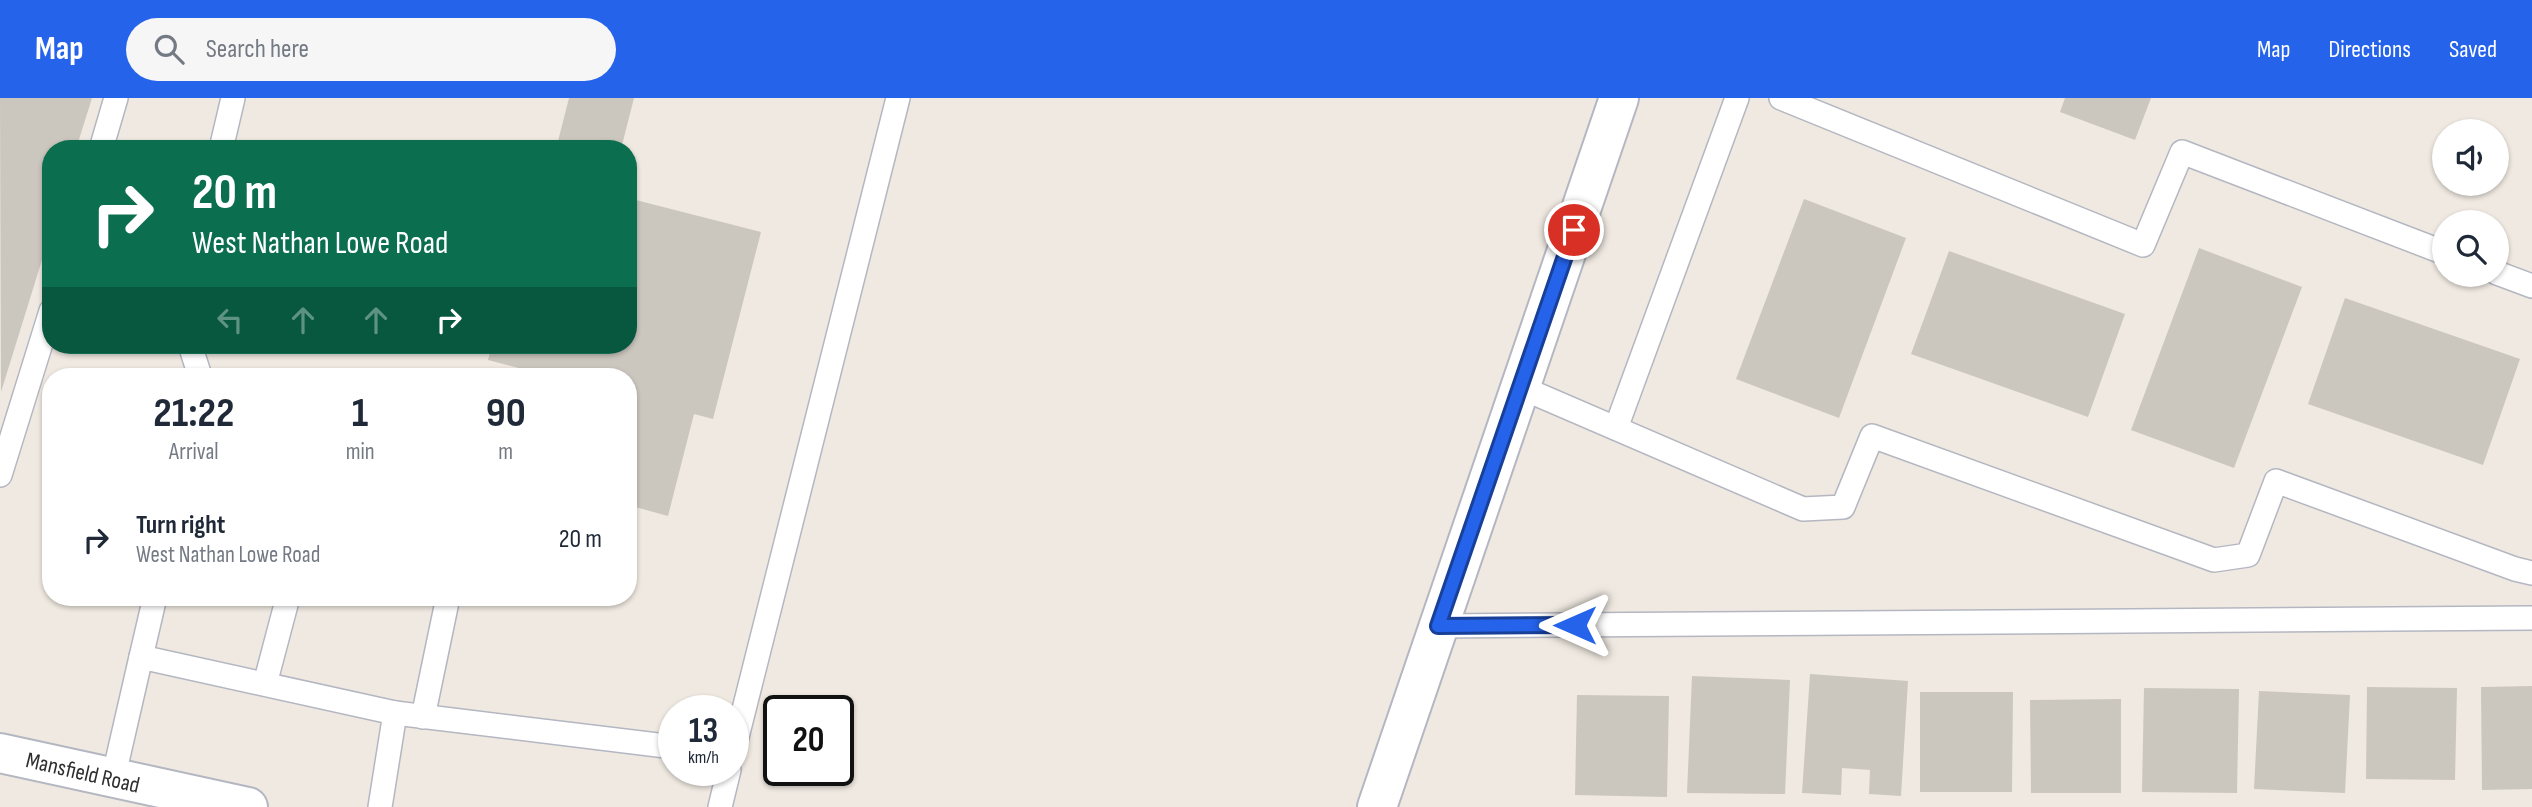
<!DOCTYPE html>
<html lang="en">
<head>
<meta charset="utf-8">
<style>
  body { margin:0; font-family:"Sofia Sans Condensed",sans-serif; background:#f6f6f7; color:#1f2937; height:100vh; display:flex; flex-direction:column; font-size:26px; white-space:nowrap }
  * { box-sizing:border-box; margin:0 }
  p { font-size:23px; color:#747a83 }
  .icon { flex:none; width:38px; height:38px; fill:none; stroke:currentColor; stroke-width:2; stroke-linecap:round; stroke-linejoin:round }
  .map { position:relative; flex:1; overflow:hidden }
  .side { position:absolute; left:42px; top:270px; width:595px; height:238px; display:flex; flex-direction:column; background:#fff; border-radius:28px; box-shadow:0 2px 5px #0004 }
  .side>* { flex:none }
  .top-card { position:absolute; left:42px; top:42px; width:595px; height:214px; border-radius:28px; box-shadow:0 2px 5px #0004; background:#0b6e4f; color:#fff; overflow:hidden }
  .buttons { position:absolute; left:2432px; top:21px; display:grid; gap:14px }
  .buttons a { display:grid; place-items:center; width:77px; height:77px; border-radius:50%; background:#fff; box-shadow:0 2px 5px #0004; font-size:35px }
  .speed { position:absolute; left:658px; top:597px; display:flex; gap:14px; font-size:35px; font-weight:700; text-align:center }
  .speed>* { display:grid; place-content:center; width:91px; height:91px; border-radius:50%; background:#fff; box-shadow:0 2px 5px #0004; line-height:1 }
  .speed small { font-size:18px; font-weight:400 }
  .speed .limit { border:4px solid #111; border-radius:10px; background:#fff; color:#111 }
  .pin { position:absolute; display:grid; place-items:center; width:60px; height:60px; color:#fff; margin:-30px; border:4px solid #fff; border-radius:50%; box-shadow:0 2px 7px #0007 }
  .me { position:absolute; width:77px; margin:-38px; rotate:270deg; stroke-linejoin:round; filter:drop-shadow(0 0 5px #0008) }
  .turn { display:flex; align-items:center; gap:24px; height:147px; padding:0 35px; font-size:32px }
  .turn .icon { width:91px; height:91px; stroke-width:2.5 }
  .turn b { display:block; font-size:49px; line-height:60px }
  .lanes { display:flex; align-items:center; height:66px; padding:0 35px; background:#0003; justify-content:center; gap:35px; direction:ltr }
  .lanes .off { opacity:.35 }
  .eta { display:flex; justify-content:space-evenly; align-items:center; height:119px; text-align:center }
  .eta b { font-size:42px; font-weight:700; line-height:49px }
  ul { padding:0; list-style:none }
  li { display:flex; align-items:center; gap:21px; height:105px; padding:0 35px }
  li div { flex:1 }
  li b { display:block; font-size:26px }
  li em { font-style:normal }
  header { display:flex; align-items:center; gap:42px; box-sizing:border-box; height:98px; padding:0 35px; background:#2563eb; color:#fff }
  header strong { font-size:33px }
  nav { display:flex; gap:38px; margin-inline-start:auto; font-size:24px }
  .search { width:490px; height:63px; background:#f6f6f7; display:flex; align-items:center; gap:18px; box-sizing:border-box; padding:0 24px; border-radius:38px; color:#747a83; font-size:26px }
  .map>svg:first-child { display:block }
</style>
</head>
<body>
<header>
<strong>Map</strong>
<div class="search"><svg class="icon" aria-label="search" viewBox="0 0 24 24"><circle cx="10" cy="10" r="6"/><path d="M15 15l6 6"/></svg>Search here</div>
<nav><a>Map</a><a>Directions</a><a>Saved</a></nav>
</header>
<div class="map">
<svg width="2532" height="709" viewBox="0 0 2532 709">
  <rect width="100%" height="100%" fill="#efe9e1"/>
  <g fill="#cbc7bf">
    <polygon points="0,0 92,0 76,51 51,51 51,133 1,294"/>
    <polygon points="569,0 634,0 621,51 556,51"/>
    <polygon points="2065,0 2151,0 2135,42 2060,14"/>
    <polygon points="628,100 761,134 713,321 694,316 668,418 628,407 628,278 550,278 488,262 492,247 628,247"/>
    <polygon points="1804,101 1906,140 1839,320 1736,281"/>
    <polygon points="2199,150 2302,189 2234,370 2131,332"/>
    <polygon points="1949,153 2125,216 2088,319 1911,256"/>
    <polygon points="2345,200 2520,261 2483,367 2308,306"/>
    <polygon points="1810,576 1908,583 1901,698 1869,696 1870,672 1842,670 1841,697 1802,695"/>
    <polygon points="1692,578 1790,582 1785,696 1687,695"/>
    <polygon points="2532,588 2532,691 2482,692 2481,589"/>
    <polygon points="2367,589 2457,590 2455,682 2366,681"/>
    <polygon points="2144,590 2239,591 2237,695 2142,694"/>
    <polygon points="2259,593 2350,597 2345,695 2254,691"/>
    <polygon points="1920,594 2013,594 2012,694 1920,694"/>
    <polygon points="1577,597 1669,598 1667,699 1575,697"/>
    <polygon points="2121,601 2121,695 2031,695 2030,602"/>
  </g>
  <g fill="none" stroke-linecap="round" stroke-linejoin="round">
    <g stroke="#b4b7c1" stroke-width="26">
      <g id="lane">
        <polyline points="1781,0 2143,147 2182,54 2445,155"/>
        <polyline points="101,51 116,0"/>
        <polyline points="221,51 233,0"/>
        <polyline points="2497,175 2532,188"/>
        <polyline points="190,247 200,278"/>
        <polyline points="1520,289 1803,411 1843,409 1872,338 2214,462 2248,457 2276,383 2515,471 2532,475"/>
        <polyline points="1616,330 1737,0"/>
        <polyline points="0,377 51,213"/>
        <polyline points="155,499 141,559 395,615 380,709"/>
        <polyline points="1438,528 2532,520"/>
        <polyline points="265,586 288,499"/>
        <polyline points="395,615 674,649"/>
        <polyline points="423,619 448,499"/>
        <polyline points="733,655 898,0"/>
        <polyline points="113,681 141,559"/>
        <polyline points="720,709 729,672"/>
      </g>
    </g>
    <g stroke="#b4b7c1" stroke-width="42">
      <g id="secondary">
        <polyline points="0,655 248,709"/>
        <polyline points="1377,709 1619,0"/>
      </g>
    </g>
    <use href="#lane" stroke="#fff" stroke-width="23"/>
    <use href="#secondary" stroke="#fff" stroke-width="38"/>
  </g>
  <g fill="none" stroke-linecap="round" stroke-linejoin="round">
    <g stroke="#184099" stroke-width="18">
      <polyline id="route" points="1574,132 1438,528 1575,527"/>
    </g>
    <use href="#route" stroke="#2563eb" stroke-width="12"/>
  </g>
  <g text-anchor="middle" stroke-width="7" stroke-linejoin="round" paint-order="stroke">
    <g font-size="23" fill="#2e2e2e" stroke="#fff">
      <text transform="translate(83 674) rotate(13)" y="8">Mansfield Road</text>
    </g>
  </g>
</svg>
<div class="buttons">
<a><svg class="icon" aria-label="sound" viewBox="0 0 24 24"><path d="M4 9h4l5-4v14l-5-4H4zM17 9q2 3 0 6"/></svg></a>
<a><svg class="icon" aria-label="search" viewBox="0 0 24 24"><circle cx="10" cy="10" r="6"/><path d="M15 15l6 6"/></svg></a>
</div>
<div class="speed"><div>13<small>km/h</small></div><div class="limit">20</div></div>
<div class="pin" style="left:1574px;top:132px;background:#d93025"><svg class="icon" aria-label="arrive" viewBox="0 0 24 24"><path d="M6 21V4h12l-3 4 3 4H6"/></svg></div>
<svg class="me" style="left:1575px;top:527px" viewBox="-20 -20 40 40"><path d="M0-17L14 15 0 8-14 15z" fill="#2563eb" stroke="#fff" stroke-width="4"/></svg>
<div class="top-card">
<div class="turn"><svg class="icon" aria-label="right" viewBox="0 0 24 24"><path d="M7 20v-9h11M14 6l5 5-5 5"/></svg><div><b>20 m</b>West Nathan Lowe Road</div></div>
<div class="lanes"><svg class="icon off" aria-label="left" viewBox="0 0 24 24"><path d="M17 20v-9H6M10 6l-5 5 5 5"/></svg><svg class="icon off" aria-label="ahead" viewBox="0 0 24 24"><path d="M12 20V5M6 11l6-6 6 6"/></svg><svg class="icon off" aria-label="ahead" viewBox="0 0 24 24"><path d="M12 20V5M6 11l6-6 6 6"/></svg><svg class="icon" aria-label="right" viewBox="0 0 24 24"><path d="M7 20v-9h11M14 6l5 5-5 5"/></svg></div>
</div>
<section class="side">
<div class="eta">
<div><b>21:22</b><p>Arrival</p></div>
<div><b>1</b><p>min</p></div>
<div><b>90</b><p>m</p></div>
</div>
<ul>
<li><svg class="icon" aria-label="right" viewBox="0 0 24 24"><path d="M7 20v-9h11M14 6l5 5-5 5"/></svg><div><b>Turn right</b><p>West Nathan Lowe Road</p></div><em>20 m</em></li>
</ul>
</section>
</div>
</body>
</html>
